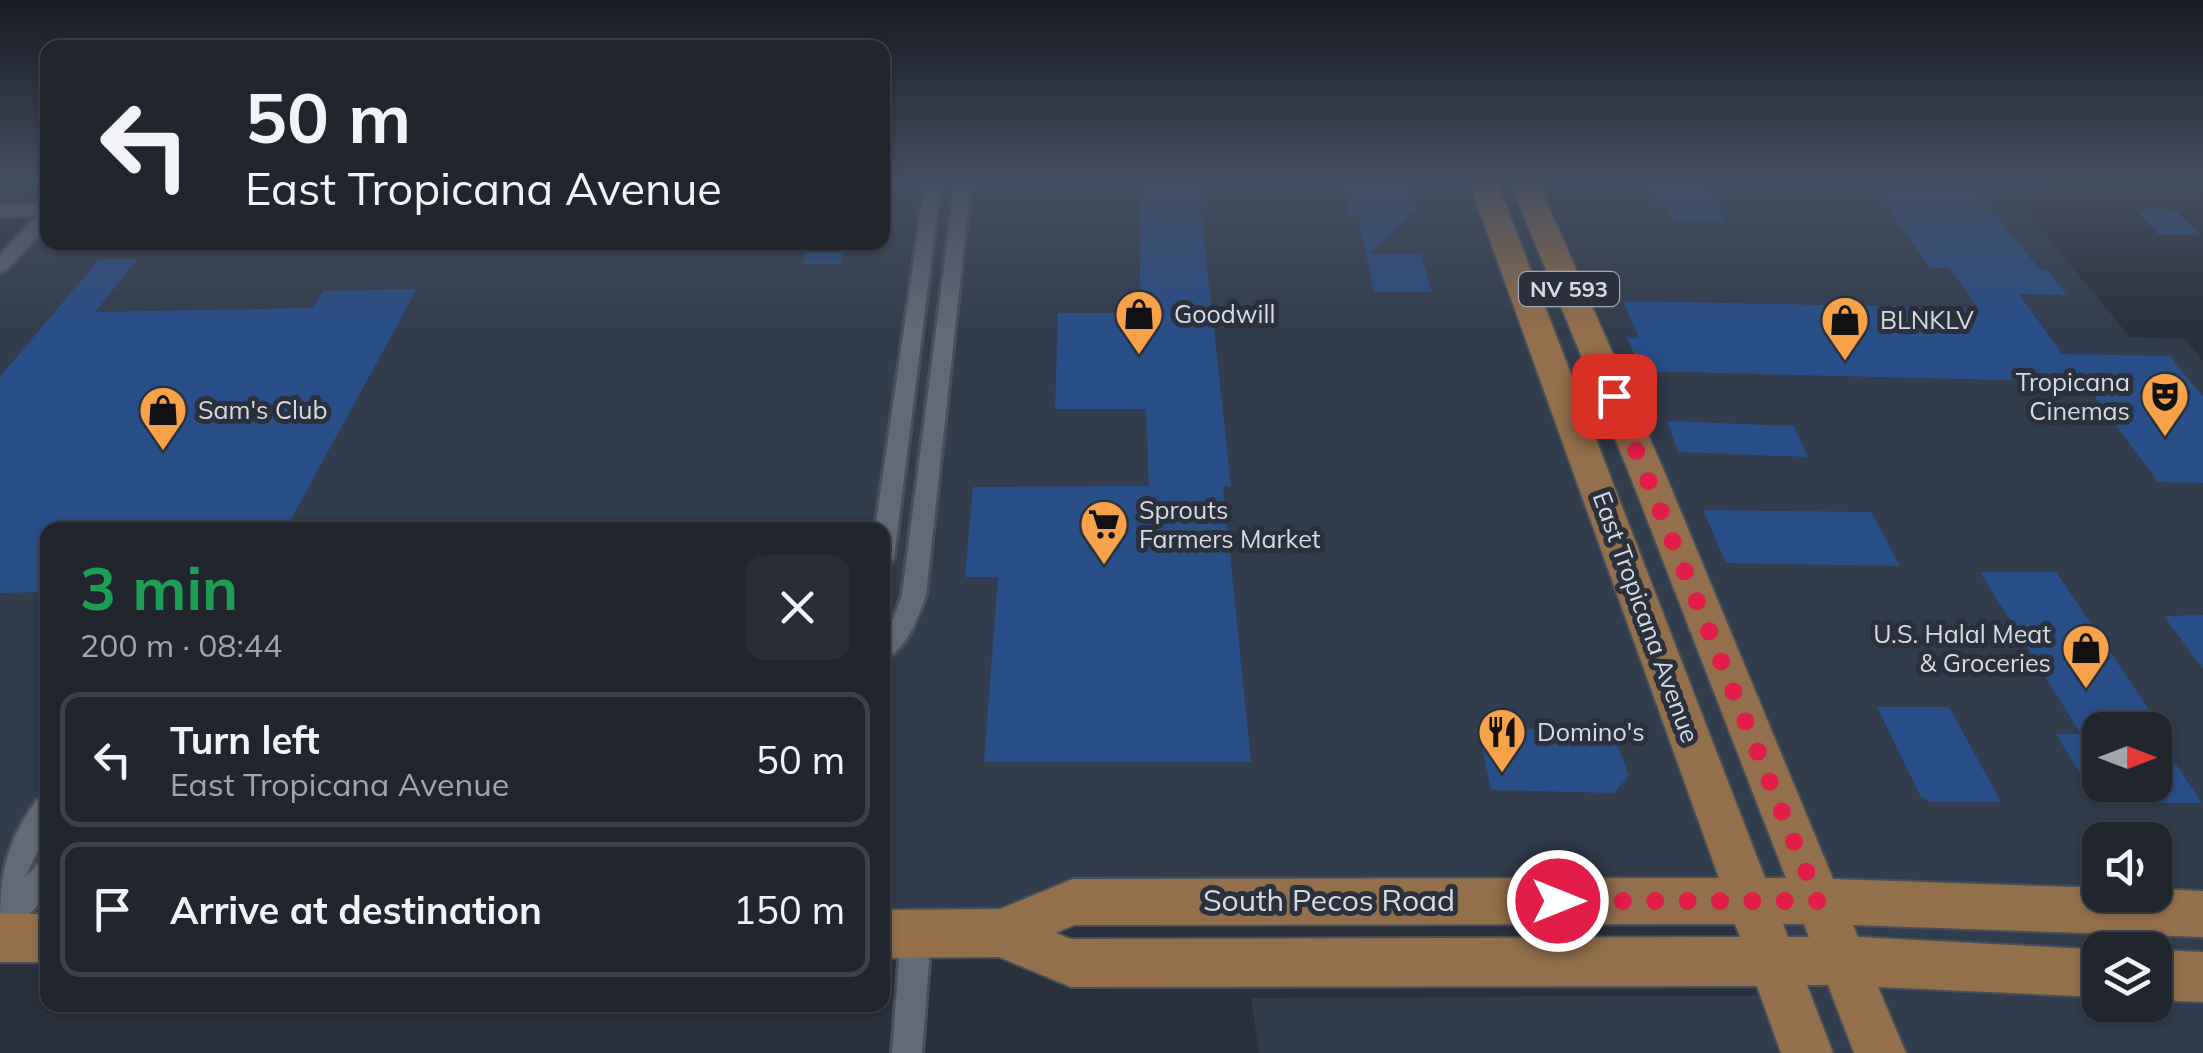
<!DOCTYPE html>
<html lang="en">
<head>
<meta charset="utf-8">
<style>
  body { margin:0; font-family:Mulish,sans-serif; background:#282d36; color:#f1f3f6; height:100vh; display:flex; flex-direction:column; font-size:38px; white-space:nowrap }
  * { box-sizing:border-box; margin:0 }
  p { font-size:32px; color:#a2a5aa }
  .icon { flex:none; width:55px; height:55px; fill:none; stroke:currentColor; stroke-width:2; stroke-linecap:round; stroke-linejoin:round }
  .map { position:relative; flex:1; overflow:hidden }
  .side { position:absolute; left:40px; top:522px; width:850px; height:490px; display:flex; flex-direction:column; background:#20252e; border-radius:20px; box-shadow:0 2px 8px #0004,0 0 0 2px #3d424a }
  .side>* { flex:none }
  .top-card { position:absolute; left:40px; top:40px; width:850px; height:210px; border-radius:20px; box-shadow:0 2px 8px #0004,0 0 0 2px #3d424a; background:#20252e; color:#f1f3f6; overflow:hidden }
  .needle { width:65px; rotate:90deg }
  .controls { position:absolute; left:2082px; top:712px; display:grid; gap:20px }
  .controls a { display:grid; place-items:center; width:90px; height:90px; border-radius:20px; background:#20252e; box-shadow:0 2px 8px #0004,0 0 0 2px #3d424a; font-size:50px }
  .pin { position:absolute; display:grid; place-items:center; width:85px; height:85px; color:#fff; margin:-42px; border-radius:20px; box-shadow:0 5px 15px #0006 }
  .me { position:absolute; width:110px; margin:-55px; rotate:90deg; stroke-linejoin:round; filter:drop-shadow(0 0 8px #0008) }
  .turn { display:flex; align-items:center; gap:35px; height:210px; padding:0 40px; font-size:45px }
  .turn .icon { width:130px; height:130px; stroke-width:2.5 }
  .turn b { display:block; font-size:70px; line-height:85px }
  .round { display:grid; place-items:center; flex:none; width:105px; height:105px; border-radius:20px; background:#282d36 }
  .overview { display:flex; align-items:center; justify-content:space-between; height:170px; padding:0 40px }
  h1 { font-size:60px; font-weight:700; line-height:75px; color:#1e9e55 }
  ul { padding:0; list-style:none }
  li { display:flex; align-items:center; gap:30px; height:135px; margin:0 20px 15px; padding:0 20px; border:5px solid #3d424a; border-radius:20px }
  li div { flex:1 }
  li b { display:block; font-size:38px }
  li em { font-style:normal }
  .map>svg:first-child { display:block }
</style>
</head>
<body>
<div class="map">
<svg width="2203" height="1053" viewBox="0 0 2203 1053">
  <rect width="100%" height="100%" fill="#2a313d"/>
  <path fill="#313c4c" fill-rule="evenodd" d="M 883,182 L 2043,182 L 2052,192 L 2010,191 L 2130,337 L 2185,339 L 2203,361 L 2203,1053 L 1259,1053 L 1251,998 L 1813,995 L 1776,898 L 1404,901 L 883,934 L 882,530 L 48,530 L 47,946 L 0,947 L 0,272 L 47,215 L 48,242 L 882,242 ZM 2100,730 L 2155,730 L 2155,785 L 2100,785 ZM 2100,840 L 2155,840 L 2155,895 L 2100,895 ZM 2100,950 L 2155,950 L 2155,1005 L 2100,1005 Z"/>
  <g fill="#284e88">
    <polygon points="1138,182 1198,182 1231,486 1223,486 1251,762 984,762 998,577 965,577 973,487 1149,486 1146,409 1055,409 1058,313 1141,313"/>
    <polygon points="1342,182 1409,182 1416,209 1371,253 1421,254 1432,292 1374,292 1358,216 1349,216"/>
    <polygon points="1645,182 1706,182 1727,222 1673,221 1668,209 1657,209"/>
    <polygon points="1875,188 1976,189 2040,270 2047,270 2067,295 2019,294 2062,354 2170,356 2203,397 2203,483 2158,482 2084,382 1642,371 1627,338 1639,338 1623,301 1978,308 1949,268 1930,268"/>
    <polygon points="2135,209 2174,209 2200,235 2160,235"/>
    <polygon points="809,242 845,242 841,264 803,264"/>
    <polygon points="99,259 138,259 95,312 312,308 323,291 417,289 285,530 48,530 48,592 0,593 0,377"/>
    <polygon points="1667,421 1794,426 1808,457 1678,452"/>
    <polygon points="1703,510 1871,512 1900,566 1726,563"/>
    <polygon points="1980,572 2056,572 2156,720 2146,720 2153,730 2100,730 2100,806 2056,734 2081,734"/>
    <polygon points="2203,615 2203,669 2164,616"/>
    <polygon points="1877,707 1949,707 2001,802 1931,802 1921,797"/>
    <polygon points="1478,728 1612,730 1629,776 1613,793 1491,790"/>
    <polygon points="2155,733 2202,803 2155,803"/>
  </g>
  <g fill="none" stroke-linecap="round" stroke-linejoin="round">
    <g stroke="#494f59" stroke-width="6">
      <g id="street">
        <polygon points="925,182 941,182 894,558 890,564 882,567 882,530 875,530"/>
        <path d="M 955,182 L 971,182 L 926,595 C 918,617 907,651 882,660 L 882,631 L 894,617 L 902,595 Z"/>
        <polygon points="48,205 48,226 6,270 0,272 0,255 38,215 0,216 0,206"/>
        <path d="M 48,794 L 48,830 L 25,877 L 38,864 L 48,860 L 48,894 L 10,935 L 0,939 C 0,890 0,859 26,816 C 33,806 36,798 48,794 Z"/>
        <polygon points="916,920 926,924 931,934 922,1053 892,1053 901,934 906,924"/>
      </g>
    </g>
    <g stroke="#494f59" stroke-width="4">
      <g id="primary">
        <path d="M 1469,182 L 1497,182 L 1765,878 L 1786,878 L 1631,478 L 1510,182 L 1538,182 L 1667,478 L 1833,879 L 2100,888 L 2100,895 L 2155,895 L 2155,889 L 2203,891 L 2203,937 L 1853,925 L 1858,937 L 2106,950 L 2100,950 L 2100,997 L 1878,987 L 1906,1053 L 1854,1053 L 1828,985 L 1807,985 L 1833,1053 L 1781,1053 L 1757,986 L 1071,987 L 999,957 L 882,958 L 882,910 L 1000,909 L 1073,879 L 1719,878 ZM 1735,924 L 1740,937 L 1071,939 L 1056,933 L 1074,925 ZM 1783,924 L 1804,924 L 1809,937 L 1788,937 Z"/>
        <rect x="0" y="914" width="48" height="48"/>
        <polygon points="2155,950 2203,952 2203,1002 2155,1000"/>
      </g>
    </g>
    <use href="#street" fill="#616a77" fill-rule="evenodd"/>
    <use href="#primary" fill="#936f4b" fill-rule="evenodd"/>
  </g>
  <linearGradient id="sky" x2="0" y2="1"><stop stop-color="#171b22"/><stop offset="0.55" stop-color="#444e62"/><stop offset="1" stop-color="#444e62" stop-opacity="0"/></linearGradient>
  <rect width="2203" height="330" fill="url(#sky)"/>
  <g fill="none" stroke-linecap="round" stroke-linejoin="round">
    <polyline stroke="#e11d48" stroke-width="18" stroke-dasharray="0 32.4" points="1558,901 1818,901 1614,396"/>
  </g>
  <defs>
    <g id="shop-pin" transform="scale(2.5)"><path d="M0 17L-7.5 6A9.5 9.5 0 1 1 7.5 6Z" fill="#f7a149" stroke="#2a313d"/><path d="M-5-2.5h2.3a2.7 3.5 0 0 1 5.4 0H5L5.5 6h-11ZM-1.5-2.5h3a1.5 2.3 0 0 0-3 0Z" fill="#111"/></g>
    <g id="theatre-pin" transform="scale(2.5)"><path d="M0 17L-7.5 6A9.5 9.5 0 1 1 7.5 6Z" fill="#f7a149" stroke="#2a313d"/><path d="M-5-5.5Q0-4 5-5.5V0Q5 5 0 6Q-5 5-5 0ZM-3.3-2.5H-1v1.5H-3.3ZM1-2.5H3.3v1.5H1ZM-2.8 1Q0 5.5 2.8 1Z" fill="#111"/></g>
    <g id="supermarket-pin" transform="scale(2.5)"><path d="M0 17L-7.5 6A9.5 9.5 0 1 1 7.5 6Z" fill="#f7a149" stroke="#2a313d"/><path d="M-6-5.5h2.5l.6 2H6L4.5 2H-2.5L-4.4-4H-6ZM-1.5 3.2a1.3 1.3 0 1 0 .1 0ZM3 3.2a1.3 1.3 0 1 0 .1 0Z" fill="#111"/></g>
    <g id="restaurant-pin" transform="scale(2.5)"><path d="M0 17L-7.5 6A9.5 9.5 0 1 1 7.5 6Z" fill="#f7a149" stroke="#2a313d"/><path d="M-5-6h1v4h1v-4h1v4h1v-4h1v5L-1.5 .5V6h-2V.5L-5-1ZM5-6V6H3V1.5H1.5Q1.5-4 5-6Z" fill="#111"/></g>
  </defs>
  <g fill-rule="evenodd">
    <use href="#shop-pin" x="1139" y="314"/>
    <use href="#shop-pin" x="1845" y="320"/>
    <use href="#theatre-pin" x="2165" y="396"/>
    <use href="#shop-pin" x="163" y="410"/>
    <use href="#supermarket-pin" x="1104" y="524"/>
    <use href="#shop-pin" x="2086" y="648"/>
    <use href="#restaurant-pin" x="1502" y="732"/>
  </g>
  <g text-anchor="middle" stroke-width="10" stroke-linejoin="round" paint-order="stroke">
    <rect fill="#2a313d" stroke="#a2a8b1" stroke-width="2.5" x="1519" y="272" width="100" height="34" rx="8"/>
    <g font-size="22" font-weight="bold" fill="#d6dbe3">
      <text x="1569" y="297">NV 593</text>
    </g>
    <g font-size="25" fill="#d6dbe3" stroke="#2a313d" text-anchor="start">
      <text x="1174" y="323">Goodwill</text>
      <text x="1880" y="329">BLNKLV</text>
      <text x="2130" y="391" text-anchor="end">Tropicana<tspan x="2130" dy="29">Cinemas</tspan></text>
      <text x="198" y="419">Sam's Club</text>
      <text x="1139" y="519">Sprouts<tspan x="1139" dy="29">Farmers Market</tspan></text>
      <text x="2051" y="643" text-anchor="end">U.S. Halal Meat<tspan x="2051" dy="29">&amp; Groceries</tspan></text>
      <text x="1537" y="741">Domino's</text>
    </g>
    <g font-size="25" fill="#d6dbe3" stroke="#2a313d">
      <text transform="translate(1646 617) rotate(70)" y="9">East Tropicana Avenue</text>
    </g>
    <g font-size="30" fill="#d6dbe3" stroke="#2a313d">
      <text x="1329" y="911">South Pecos Road</text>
    </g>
  </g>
</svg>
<div class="controls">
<a><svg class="needle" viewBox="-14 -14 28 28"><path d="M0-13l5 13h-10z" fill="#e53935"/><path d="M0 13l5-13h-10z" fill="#a2a5aa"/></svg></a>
<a><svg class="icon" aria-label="sound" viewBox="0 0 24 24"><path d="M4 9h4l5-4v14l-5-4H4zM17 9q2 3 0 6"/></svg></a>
<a><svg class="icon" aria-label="layers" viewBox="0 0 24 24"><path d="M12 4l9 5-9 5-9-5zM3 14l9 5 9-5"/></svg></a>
</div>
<div class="pin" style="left:1614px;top:396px;background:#d93025"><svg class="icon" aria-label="arrive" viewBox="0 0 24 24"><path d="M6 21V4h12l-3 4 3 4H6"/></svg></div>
<svg class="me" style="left:1558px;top:901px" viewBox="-20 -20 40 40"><circle r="17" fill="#e11d48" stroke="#fff" stroke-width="3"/><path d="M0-11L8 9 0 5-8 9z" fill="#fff"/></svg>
<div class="top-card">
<div class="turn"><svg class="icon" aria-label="left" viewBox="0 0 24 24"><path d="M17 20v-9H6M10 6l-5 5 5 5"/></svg><div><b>50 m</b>East Tropicana Avenue</div></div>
</div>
<section class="side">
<div class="overview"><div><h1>3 min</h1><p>200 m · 08:44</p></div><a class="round"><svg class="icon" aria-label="close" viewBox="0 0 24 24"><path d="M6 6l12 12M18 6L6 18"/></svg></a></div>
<ul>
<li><svg class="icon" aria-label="left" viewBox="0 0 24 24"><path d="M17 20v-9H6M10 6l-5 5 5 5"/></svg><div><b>Turn left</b><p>East Tropicana Avenue</p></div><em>50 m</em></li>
<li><svg class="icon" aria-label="arrive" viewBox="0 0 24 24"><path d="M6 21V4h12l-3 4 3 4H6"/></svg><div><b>Arrive at destination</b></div><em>150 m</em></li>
</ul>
</section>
</div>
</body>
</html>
